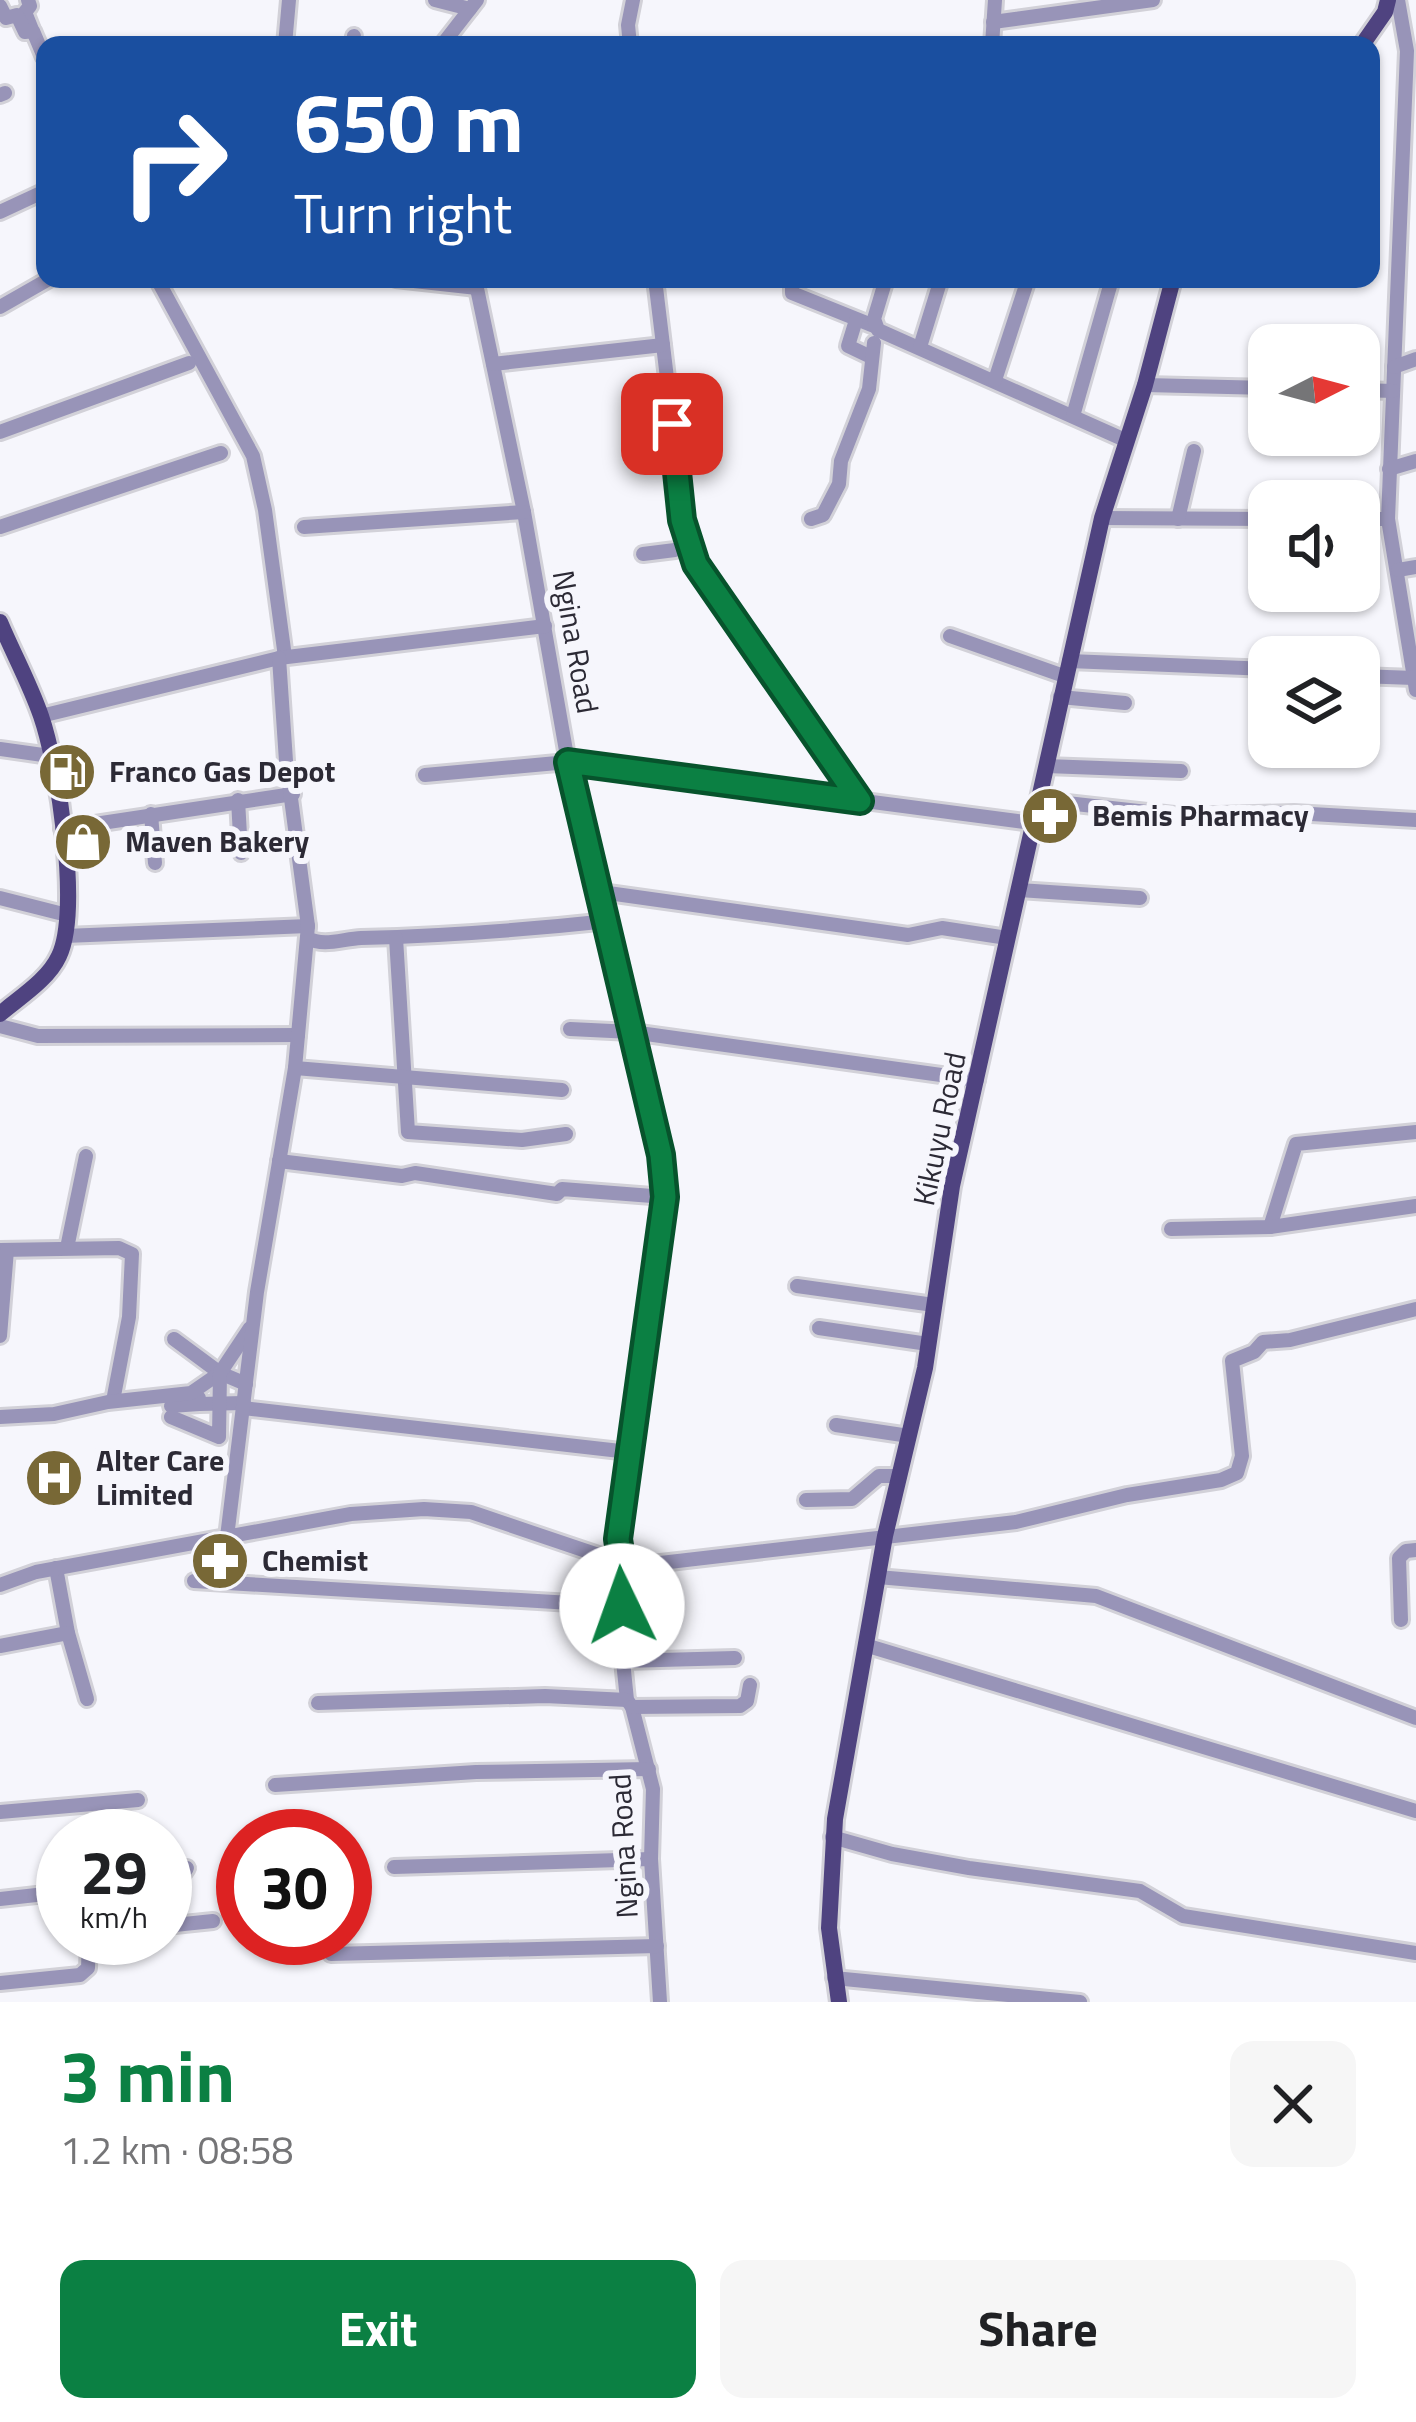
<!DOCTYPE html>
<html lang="en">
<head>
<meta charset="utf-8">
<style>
  body { margin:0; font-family:"Titillium Web",sans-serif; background:#f6f6f6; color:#202124; height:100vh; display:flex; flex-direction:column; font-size:45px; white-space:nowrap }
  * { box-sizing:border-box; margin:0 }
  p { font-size:39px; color:#757577 }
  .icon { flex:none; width:66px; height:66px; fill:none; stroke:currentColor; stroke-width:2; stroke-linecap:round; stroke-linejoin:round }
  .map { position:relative; height:2002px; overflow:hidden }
  .sheet { display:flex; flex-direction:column; background:#fff; flex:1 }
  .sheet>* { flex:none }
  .banner { position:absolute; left:36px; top:36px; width:1344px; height:252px; border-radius:24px; box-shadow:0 3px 9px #0004; background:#1a4fa0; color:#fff; overflow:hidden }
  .needle { width:78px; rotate:84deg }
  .buttons { position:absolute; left:1248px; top:324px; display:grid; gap:24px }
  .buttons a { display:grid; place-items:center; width:132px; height:132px; border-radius:24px; background:#fff; box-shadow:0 3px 9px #0004; font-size:60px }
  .speed { position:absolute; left:36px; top:1809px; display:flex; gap:24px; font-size:60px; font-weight:700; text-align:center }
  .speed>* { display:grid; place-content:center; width:156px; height:156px; border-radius:50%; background:#fff; box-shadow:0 3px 9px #0004; line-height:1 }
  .speed small { font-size:30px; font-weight:400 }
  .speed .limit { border:18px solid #d22; background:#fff; color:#111 }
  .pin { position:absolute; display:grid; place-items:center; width:102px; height:102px; color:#fff; margin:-51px; border-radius:24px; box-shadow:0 6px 18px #0006 }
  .me { position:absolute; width:132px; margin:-66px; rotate:357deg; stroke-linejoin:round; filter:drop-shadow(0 0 9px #0008) }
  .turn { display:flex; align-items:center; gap:42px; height:252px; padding:0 60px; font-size:54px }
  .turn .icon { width:156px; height:156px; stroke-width:2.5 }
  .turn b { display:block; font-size:84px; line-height:102px }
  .round { display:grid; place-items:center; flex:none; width:126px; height:126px; border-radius:24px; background:#f6f6f6 }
  .headline { display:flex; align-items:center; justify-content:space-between; height:204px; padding:0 60px }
  h1 { font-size:72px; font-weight:700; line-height:90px; color:#0b8043 }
  .cta { display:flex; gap:24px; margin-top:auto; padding:24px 60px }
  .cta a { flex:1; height:138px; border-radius:24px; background:#0b8043; color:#fff; font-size:48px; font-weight:700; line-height:138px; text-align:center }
  .cta a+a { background:#f6f6f6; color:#202124 }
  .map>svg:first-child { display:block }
</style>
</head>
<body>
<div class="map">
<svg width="1416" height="2002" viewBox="0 0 1416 2002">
  <rect width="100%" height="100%" fill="#f6f6fc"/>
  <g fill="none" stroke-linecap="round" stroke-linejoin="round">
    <g stroke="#d2d1d8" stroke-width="20">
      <g id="minor">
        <polyline points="28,0 30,6 25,12 31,27"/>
        <polyline points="435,0 470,9"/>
        <polyline points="1398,0 1407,51 1388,519 1416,690"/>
        <polyline points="0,6 6,18 17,15 25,32 33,31 44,57"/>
        <polyline points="993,22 1153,0"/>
        <polyline points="285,45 289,0"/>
        <polyline points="353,45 354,36"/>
        <polyline points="442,45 477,0"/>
        <polyline points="630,45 628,25 633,0"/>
        <polyline points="992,45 995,0"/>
        <polyline points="0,95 5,93"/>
        <polyline points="0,212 45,191"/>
        <polyline points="157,279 253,456 265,510 285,657"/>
        <polyline points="396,279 477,288"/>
        <polyline points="475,279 524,512 568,762 661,1155 665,1197 618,1539 624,1578 622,1606 632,1655 623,1661 627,1700 632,1707 653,1789 651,1859 660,2002"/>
        <polyline points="655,279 687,543 696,564 860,801"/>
        <polyline points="792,279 792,293 874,326"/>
        <polyline points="886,279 874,319 878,330 1125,440"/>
        <polyline points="0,307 49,279"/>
        <polyline points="856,320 848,346 871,357"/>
        <polyline points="920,347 941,279"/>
        <polyline points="493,364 663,345"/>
        <polyline points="1394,367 1416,359"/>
        <polyline points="995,380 1028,279"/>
        <polyline points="1145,385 1269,388"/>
        <polyline points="1359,390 1393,391"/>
        <polyline points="1073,416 1112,279"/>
        <polyline points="0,432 189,363"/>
        <polyline points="1389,469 1416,461"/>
        <polyline points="1102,518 1269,519"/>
        <polyline points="811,519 823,515 839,484 841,461 869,389 874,343"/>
        <polyline points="1178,519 1194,451"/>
        <polyline points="1359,519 1388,519"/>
        <polyline points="0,527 221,453"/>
        <polyline points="304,527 524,512"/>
        <polyline points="643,554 675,550 687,543"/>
        <polyline points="1398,570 1416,567"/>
        <polyline points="950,636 1064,676"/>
        <polyline points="1069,661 1269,669"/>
        <polyline points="1359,676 1414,678"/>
        <polyline points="1060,697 1125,703"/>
        <polyline points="41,716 279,658 545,626"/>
        <polyline points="0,749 50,756"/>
        <polyline points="1046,766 1181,771"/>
        <polyline points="425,775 568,762 1032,823"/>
        <polyline points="238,800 241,853"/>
        <polyline points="1040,800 1183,816 1294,813 1416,820"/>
        <polyline points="151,814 155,863"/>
        <polyline points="62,829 293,794"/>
        <polyline points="1019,890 1140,898"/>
        <polyline points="601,892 908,935 942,928 1007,938"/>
        <polyline points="0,898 67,915"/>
        <polyline points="65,936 308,926"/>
        <path d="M 307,938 C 324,947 342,939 361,938 C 444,936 525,930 608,921"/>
        <polyline points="396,938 408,1132 522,1140 566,1134"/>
        <polyline points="0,1026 38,1036 298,1035"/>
        <polyline points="570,1029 632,1032 977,1080"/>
        <polyline points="295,1068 562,1090"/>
        <polyline points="279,1161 402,1176 415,1173 557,1194 562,1189 665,1197"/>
        <polyline points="1270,1227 1296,1144 1416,1132"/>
        <polyline points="1171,1229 1270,1227 1416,1206"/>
        <polyline points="67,1248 86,1156"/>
        <polyline points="0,1250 119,1248 132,1254 129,1317 113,1401"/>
        <polyline points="797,1286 934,1305"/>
        <polyline points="819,1328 928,1344"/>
        <polyline points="0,1336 7,1250"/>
        <polyline points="174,1339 220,1373"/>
        <polyline points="199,1404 244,1403"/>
        <polyline points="171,1406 199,1404 199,1398"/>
        <polyline points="243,1408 629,1452"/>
        <polyline points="0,1417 54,1414 108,1402 191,1393 220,1373 246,1384"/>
        <polyline points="171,1417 219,1437 220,1373 250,1328"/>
        <polyline points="836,1425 909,1436"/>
        <polyline points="806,1500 852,1499 879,1476 900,1476"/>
        <polyline points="227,1537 257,1292 295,1068 308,926 286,761 279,658"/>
        <polyline points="56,1568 68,1633 87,1699"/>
        <polyline points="878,1577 1096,1596 1416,1718"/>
        <polyline points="194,1581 622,1606"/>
        <polyline points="0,1585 36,1572 351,1514 424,1509 471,1512 619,1562 652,1564 1016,1522 1127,1495 1221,1480 1237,1473 1242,1456 1232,1361 1254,1352 1263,1342 1290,1340 1416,1309"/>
        <polyline points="1401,1620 1399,1558 1406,1551 1416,1550"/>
        <polyline points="865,1645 1416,1811"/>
        <polyline points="0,1646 68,1633"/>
        <polyline points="623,1661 735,1658"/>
        <polyline points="318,1703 545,1696 627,1700"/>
        <polyline points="632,1707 740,1706 747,1701 750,1685"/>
        <polyline points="275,1785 476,1772 649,1769"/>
        <polyline points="0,1812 138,1800"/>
        <polyline points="832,1837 892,1854 969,1868 1140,1891 1183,1916 1416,1953"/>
        <polyline points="394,1867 651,1859"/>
        <polyline points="165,1885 179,1880 187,1868"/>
        <polyline points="0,1899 63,1892"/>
        <polyline points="165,1926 213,1921"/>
        <polyline points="331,1954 657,1946"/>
        <polyline points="834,1978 1080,2002"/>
        <polyline points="0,1983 80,1975 88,1968 89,1938"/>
      </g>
    </g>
    <g stroke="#d2d1d8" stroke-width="22">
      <g id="major">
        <polyline points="1362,45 1385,12 1388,0"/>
        <path d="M 0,622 C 13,653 30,684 41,716 C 58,765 81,910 59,956 C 48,980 20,997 0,1014"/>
        <polyline points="839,2002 829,1928 835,1819 885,1536 925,1368 952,1186 1102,518 1145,385 1173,279"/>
      </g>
    </g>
    <use href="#minor" stroke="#9894b8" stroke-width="14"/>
    <use href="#major" stroke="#4f4380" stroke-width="16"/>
  </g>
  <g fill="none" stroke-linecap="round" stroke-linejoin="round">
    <g stroke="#07532c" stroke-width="30">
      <polyline id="route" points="622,1606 624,1578 618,1539 665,1197 661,1155 568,762 860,801 696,564 682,520 672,424"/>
    </g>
    <use href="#route" stroke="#0b8043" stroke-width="21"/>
  </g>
  <defs>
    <g id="fuel-disc" transform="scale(3)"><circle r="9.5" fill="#786836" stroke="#f6f6fc"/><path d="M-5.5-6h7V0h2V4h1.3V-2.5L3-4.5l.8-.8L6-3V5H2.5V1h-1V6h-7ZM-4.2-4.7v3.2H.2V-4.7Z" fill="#fff"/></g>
    <g id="pharmacy-disc" transform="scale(3)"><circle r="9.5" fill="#786836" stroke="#f6f6fc"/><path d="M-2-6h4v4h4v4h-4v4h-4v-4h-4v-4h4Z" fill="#fff"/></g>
    <g id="shop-disc" transform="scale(3)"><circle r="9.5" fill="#786836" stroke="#f6f6fc"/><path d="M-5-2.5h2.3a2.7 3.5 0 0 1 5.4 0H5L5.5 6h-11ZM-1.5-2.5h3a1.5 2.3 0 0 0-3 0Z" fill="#fff"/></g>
    <g id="hospital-disc" transform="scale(3)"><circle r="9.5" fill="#786836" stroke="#f6f6fc"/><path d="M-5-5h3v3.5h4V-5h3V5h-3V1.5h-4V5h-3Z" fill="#fff"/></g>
  </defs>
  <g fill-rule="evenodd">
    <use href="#fuel-disc" x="67" y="772"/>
    <use href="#pharmacy-disc" x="1050" y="816"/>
    <use href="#shop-disc" x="83" y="842"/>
    <use href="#hospital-disc" x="54" y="1478"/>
    <use href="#pharmacy-disc" x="220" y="1561"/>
  </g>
  <g text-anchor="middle" stroke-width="12" stroke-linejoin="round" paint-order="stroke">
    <g font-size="30" fill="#2c2a35" stroke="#f6f6fc">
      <text transform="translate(575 642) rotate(80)" y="10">Ngina Road</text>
      <text transform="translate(940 1129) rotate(-78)" y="10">Kikuyu Road</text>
      <text transform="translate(624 1846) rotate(-93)" y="10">Ngina Road</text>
    </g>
    <g font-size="30" font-weight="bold" fill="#2c2a35" stroke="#f6f6fc" text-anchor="start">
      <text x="109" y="782">Franco Gas Depot</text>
      <text x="1092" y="826">Bemis Pharmacy</text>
      <text x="125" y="852">Maven Bakery</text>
      <text x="96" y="1471">Alter Care<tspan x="96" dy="34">Limited</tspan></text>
      <text x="262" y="1571">Chemist</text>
    </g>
  </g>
</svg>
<div class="buttons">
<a><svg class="needle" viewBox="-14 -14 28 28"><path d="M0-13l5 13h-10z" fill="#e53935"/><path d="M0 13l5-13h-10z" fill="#757577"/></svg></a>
<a><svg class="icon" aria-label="sound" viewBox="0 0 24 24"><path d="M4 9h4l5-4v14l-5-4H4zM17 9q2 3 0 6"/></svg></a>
<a><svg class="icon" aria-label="layers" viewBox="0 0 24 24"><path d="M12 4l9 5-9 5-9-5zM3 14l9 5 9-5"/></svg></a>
</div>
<div class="speed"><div>29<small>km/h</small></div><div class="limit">30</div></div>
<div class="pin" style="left:672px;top:424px;background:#d93025"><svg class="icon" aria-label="arrive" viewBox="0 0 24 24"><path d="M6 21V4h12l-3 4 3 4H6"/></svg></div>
<svg class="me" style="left:622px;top:1606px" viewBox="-20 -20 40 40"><circle r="19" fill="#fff"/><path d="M0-13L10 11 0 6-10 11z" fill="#0b8043"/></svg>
<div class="banner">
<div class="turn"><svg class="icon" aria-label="right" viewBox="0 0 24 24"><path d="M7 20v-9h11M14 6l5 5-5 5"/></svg><div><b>650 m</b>Turn right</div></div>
</div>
</div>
<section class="sheet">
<div class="headline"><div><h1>3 min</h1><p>1.2 km · 08:58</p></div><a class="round"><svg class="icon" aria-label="close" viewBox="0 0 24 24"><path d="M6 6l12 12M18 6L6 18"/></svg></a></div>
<div class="cta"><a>Exit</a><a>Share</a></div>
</section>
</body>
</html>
